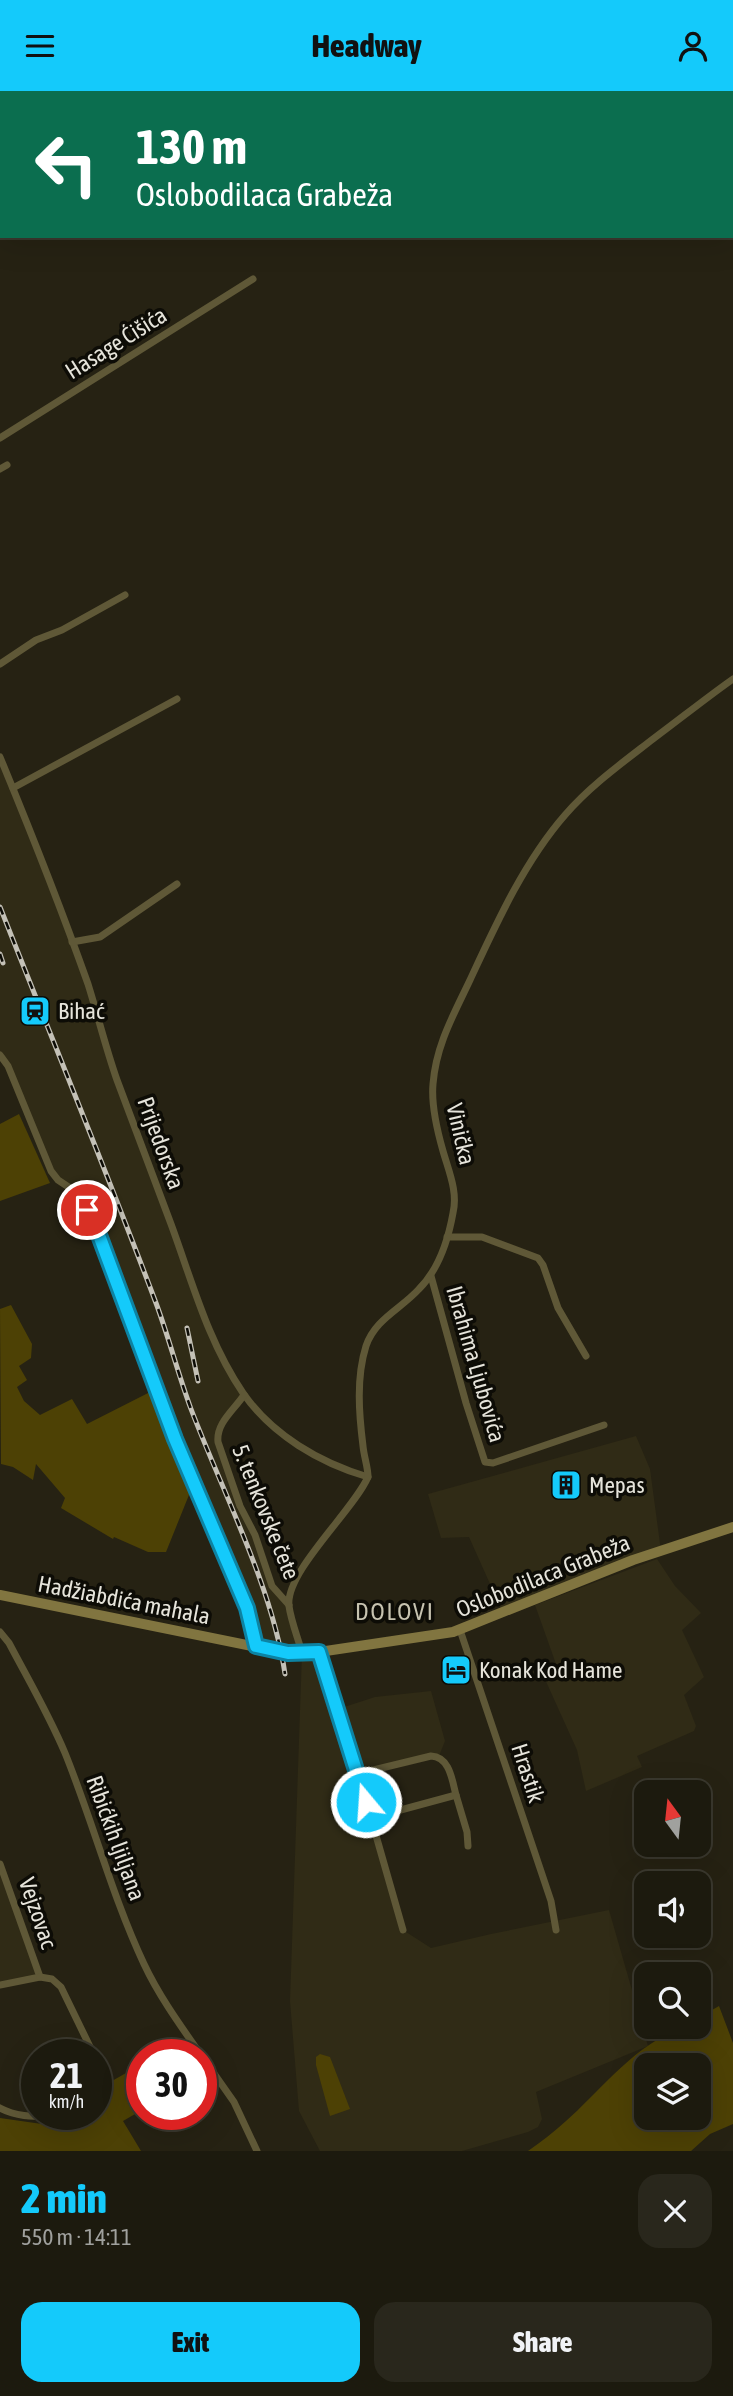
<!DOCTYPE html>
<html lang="en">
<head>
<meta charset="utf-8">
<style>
  body { margin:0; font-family:"Asap Condensed",sans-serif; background:#29271c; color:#f1f3f6; height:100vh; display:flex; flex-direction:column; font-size:26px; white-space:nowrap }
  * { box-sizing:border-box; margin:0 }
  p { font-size:23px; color:#a0a19e }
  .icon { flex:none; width:38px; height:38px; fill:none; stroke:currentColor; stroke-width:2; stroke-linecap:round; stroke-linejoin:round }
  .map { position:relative; height:2060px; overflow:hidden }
  .sheet { display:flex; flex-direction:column; background:#1c1a0e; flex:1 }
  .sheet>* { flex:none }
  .guide { position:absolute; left:0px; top:0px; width:733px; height:147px; box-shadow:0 7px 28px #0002,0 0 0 2px #3a382e; background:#0b6e4f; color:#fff; overflow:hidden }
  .needle { width:46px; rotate:345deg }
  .tools { position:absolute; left:634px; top:1689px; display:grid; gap:14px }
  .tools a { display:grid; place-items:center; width:77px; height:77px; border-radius:14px; background:#1c1a0e; box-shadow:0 7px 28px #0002,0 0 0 2px #3a382e; font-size:35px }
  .speed { position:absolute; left:21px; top:1948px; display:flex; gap:14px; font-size:35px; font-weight:700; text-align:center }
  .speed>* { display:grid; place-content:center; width:91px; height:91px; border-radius:50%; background:#1c1a0e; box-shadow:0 7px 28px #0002,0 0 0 2px #3a382e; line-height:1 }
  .speed small { font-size:18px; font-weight:400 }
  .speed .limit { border:10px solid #d22; background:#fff; color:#111 }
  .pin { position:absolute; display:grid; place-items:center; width:60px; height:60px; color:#fff; margin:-30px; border:4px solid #fff; border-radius:50%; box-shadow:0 2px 7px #0007 }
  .me { position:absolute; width:77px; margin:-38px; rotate:342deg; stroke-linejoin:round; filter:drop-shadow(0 0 5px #0008) }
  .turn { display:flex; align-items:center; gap:24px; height:147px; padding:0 21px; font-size:32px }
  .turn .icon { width:91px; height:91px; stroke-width:2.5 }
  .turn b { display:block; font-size:49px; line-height:60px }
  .round { display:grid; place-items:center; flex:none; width:74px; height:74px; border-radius:21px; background:#29271c }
  .overview { display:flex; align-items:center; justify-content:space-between; height:119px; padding:0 21px }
  h1 { font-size:42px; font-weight:800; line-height:52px; color:#14cafb }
  .button { display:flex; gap:14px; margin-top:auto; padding:14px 21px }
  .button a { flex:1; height:80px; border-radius:21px; background:#14cafb; color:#111; font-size:28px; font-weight:800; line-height:80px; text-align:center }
  .button a+a { background:#29271c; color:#f1f3f6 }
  header { display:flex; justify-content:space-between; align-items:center; height:91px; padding:0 21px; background:#14cafb; color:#111; font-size:32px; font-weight:800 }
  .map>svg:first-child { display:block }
</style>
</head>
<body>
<header><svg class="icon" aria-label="menu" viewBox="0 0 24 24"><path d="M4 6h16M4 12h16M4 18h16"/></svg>Headway<svg class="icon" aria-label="person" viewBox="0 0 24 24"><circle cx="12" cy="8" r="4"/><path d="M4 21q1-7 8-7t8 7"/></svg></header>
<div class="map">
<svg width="733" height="2060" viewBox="0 0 733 2060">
  <rect width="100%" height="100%" fill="#262213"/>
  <g fill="#302b16">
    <polygon points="0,666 72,851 117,987 210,1240 244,1304 217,1345 273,1495 289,1514 302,1562 319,1561 338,1618 375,1606 431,1600 445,1650 439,1665 357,1683 403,1839 431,1857 491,1843 609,1819 648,1955 536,2001 542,2028 538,2036 528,2041 462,2060 320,2060 299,2020 290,1910 302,1562 256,1555 252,1533 79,1103 58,1089 0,964"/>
    <polygon points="636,1345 650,1378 661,1460 503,1522 469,1446 441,1447 428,1403"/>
    <polygon points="657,1468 675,1495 701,1522 682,1539 704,1586 684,1604 696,1635 694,1640 637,1665 642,1676 586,1700 577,1659 544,1586 556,1573 535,1514"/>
    <polygon points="0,1773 40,1886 0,1894"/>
  </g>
  <g fill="#4d4105" fill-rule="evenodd">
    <polygon points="19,1023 50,1092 0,1110 0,1033"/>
    <polygon points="11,1214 32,1253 31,1267 19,1275 27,1289 17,1296 24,1310 40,1324 72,1308 87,1333 156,1298 193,1394 166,1461 148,1461 114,1446 113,1448 61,1417 65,1407 36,1373 33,1389 13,1376 1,1373 0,1218"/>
    <path d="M 719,1915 L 733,1952 L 733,2033 L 710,2043 L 691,2060 L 528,2060 C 541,2051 554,2041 566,2030 C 601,2000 648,1936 698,1936 L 698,1927 ZM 698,1974 L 698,2026 L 646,2026 L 646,1974 Z"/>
    <polygon points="320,1963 330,1966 350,2018 330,2025 316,1974 316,1966"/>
    <polygon points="142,1973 142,2019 123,2030 141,2060 0,2060 0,2027 42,2033 58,2023 96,2023 96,1999"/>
  </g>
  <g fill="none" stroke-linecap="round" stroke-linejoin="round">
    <g stroke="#5f5837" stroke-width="7">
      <polyline points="0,120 2,119"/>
      <polyline points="0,144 2,143"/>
      <polyline points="0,347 253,188"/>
      <polyline points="0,378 7,374"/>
      <polyline points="0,573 36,549 62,539 125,504"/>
      <path d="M 0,666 C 31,741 61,817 88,893 C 98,925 106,958 117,989 C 135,1037 153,1085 171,1133 C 192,1190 208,1251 243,1302 C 272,1344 320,1372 368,1386"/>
      <polyline points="13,697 177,608"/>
      <polyline points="72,851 100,846 177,793"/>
      <polyline points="0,964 8,975 51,1080 58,1089 79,1103 96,1136 175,1348 247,1517 256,1555"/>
      <polyline points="447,1146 482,1146 538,1167 543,1174 558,1217 586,1265"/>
      <polyline points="431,1185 466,1312 485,1371 493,1372 604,1334"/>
      <path d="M 244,1304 C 234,1319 216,1332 218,1351 L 240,1415 L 255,1444 L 272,1495 L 289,1514"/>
      <polyline points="460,1539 551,1810 556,1839"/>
      <path d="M 0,1541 L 9,1552 C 28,1588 49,1624 65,1662 C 93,1731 112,1805 144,1873 C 159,1905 180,1934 201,1964"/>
      <polyline points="319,1561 371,1727 403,1839"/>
      <path d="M 302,1562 C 298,1547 291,1530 289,1515 C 285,1481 353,1420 368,1386 C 368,1376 364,1366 363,1355 C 359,1323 356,1287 366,1255 C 375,1228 401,1218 419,1198 C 439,1178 448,1150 453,1122 C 458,1101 449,1081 443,1060 C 437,1039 431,1015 433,993 C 436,954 454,923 470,889 C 496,833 524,771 565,724 C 590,695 622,672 653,648 C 680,628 706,607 733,588"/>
      <path d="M 357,1683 L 431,1665 C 450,1666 452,1689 456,1704 L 371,1727"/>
      <polyline points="456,1704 467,1741 468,1755"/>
      <polyline points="0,1773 40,1886 0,1894"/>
      <polyline points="40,1886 52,1888 61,1896 94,1964"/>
      <polyline points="201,1964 234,2011 257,2060"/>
      <polyline points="96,1969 105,1987 96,1993"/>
      <path d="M 0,2017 C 13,2024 35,2028 48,2023"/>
    </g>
    <g stroke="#817540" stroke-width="10">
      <polyline points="9,2 11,0"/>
      <polyline points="0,10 2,8"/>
      <polyline points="0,1504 281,1561 319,1561 453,1541 633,1469 733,1436"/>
    </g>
    <g stroke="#c4c1b7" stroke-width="5">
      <g id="rail">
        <path d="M 0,816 C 52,948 106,1079 156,1212 C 169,1247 178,1283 191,1318 C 223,1402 272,1495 285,1583"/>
        <polyline points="0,863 3,872"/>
        <polyline points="187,1237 198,1290"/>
      </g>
    </g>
    <use href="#rail" stroke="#0d0c06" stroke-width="2.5" stroke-dasharray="8" stroke-linecap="butt"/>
  </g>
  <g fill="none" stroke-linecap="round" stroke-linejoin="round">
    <g stroke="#0d83a3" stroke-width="18">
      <polyline id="route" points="87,1119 96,1136 175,1348 247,1517 256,1555 288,1562 319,1561 366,1711"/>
    </g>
    <use href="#route" stroke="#14cafb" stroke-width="12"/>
  </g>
  <defs>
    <g id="station-square" transform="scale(1.575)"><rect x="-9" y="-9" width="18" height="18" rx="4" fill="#14cafb" stroke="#0d0c06"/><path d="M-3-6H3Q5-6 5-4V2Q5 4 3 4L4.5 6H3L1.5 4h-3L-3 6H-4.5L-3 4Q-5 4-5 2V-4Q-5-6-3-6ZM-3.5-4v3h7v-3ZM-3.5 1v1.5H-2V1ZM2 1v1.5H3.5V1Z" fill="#111"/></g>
    <g id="building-square" transform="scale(1.575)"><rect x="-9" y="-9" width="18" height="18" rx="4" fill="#14cafb" stroke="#0d0c06"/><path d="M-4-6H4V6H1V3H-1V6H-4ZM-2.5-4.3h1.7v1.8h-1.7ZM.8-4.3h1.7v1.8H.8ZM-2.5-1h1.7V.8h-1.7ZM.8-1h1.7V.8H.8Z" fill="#111"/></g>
    <g id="hotel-square" transform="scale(1.575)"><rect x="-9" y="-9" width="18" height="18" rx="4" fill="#14cafb" stroke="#0d0c06"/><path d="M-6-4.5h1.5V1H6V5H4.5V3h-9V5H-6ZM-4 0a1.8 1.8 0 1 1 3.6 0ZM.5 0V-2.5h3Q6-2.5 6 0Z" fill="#111"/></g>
  </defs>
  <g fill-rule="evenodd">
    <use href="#station-square" x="35" y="920"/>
    <use href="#building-square" x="566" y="1394"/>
    <use href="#hotel-square" x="456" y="1579"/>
  </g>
  <g text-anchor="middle" stroke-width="7" stroke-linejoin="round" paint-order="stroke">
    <g font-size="23" fill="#e6e4db" stroke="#0d0c06">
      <text transform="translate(116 252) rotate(-32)" y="8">Hasage Ćišića</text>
      <text transform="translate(461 1043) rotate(77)" y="8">Vinička</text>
      <text transform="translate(161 1052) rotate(70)" y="8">Prijedorska</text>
      <text transform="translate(476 1273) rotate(74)" y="8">Ibrahima Ljubovića</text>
      <text transform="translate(266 1421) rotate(68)" y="8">5. tenkovske čete</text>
      <text transform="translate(543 1485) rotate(-22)" y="8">Oslobodilaca Grabeža</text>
      <text transform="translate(124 1509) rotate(11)" y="8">Hadžiabdića mahala</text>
      <text transform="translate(528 1682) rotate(72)" y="8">Hrastik</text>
      <text transform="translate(116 1747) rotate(70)" y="8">Ribićkih ljiljana</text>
      <text transform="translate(38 1822) rotate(71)" y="8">Vejzovac</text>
    </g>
    <g font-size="23" fill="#e6e4db" stroke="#0d0c06" text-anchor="start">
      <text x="58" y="928">Bihać</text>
      <text x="589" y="1402">Mepas</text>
      <text x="479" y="1587">Konak Kod Hame</text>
    </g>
    <g font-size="24" letter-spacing="2" fill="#c7c3b0" stroke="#0d0c06">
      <text x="395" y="1529">DOLOVI</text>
    </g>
  </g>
</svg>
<div class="tools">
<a><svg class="needle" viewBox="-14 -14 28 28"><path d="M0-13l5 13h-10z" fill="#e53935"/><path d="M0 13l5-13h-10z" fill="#a0a19e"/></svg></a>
<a><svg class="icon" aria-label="sound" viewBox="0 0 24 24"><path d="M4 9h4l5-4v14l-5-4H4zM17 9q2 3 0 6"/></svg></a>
<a><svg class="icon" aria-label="search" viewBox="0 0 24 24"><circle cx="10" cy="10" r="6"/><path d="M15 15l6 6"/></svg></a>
<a><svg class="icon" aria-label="layers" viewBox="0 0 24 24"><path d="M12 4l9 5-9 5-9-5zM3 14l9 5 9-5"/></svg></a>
</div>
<div class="speed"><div>21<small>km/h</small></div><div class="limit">30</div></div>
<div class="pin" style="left:87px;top:1119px;background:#d93025"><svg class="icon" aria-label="arrive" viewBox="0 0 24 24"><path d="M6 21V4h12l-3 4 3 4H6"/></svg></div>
<svg class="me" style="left:366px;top:1711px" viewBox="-20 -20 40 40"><circle r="17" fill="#14cafb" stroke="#fff" stroke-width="3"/><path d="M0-11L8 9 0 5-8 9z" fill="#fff"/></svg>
<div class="guide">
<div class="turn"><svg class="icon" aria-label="left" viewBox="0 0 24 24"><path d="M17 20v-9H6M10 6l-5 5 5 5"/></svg><div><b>130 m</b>Oslobodilaca Grabeža</div></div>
</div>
</div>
<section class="sheet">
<div class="overview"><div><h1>2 min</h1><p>550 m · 14:11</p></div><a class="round"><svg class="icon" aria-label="close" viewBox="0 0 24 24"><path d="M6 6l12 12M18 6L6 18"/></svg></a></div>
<div class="button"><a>Exit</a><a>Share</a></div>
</section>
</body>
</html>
